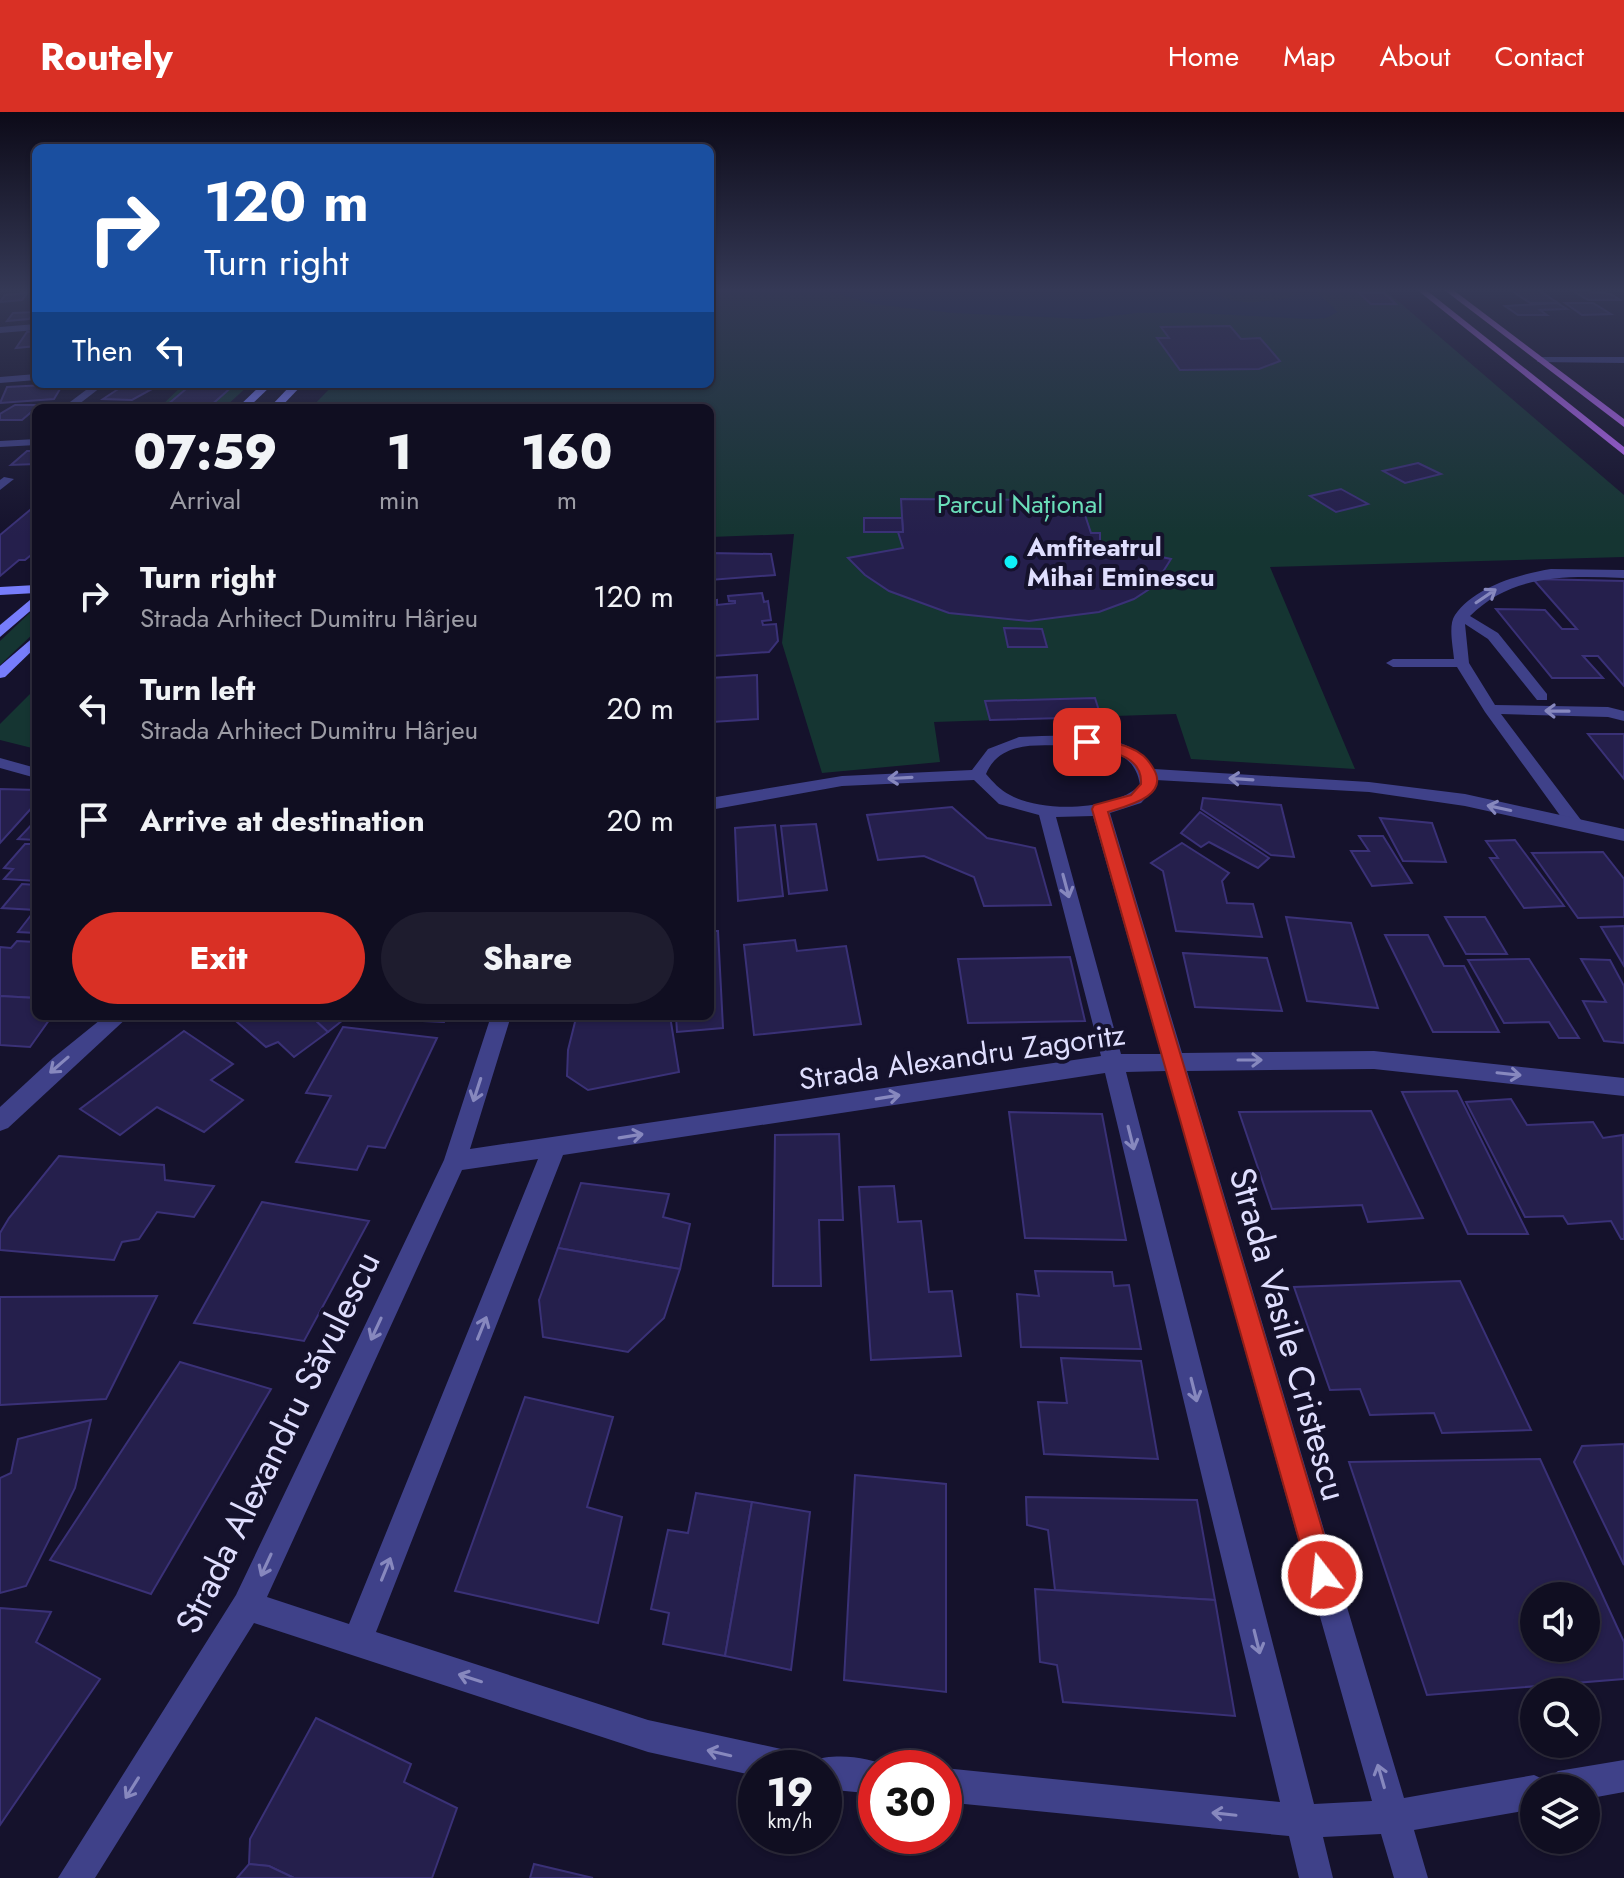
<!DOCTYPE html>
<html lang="en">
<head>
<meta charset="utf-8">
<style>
  body { margin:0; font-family:Jost,sans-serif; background:#1e1c2e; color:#f1f3f6; height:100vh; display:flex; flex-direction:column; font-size:30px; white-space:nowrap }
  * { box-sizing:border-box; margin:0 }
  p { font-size:26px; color:#9c9ca5 }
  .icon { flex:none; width:44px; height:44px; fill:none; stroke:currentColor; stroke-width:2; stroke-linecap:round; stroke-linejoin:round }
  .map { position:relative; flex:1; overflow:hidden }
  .side { position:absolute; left:32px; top:292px; width:682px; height:616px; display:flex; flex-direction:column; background:#100e21; border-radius:12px; box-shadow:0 2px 6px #0004,0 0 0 2px #302e3f }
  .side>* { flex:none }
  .top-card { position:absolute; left:32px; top:32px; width:682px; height:244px; border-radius:12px; box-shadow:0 2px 6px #0004,0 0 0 2px #302e3f; background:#1a4fa0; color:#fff; overflow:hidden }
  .buttons { position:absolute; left:1520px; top:1470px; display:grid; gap:16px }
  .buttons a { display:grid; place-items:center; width:80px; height:80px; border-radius:50%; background:#100e21; box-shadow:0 2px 6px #0004,0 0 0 2px #302e3f; font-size:40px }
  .speed { position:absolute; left:738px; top:1638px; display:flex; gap:16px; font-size:40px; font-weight:700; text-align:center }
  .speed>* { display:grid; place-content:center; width:104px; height:104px; border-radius:50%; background:#100e21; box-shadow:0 2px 6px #0004,0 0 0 2px #302e3f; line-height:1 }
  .speed small { font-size:20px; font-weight:400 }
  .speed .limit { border:12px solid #d22; background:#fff; color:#111 }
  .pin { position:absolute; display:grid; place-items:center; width:68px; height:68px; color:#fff; margin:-34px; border-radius:16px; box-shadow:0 4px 12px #0006 }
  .me { position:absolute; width:88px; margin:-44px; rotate:344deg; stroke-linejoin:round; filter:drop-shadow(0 0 6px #0008) }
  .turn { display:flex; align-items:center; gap:28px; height:168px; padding:0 40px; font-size:36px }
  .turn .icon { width:104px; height:104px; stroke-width:2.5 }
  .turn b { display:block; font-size:56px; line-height:68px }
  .then { display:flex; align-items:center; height:76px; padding:0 40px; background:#0003; gap:16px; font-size:30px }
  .eta { display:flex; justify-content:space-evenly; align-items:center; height:136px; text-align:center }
  .eta b { font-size:48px; font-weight:800; line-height:56px }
  .cta { display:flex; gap:16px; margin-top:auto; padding:16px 40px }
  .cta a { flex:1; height:92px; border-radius:48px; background:#d93025; color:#fff; font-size:32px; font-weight:800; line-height:92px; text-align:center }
  .cta a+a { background:#1e1c2e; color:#f1f3f6 }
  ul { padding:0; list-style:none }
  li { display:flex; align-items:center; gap:24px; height:112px; padding:0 40px }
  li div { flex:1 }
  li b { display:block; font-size:30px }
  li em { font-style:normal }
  header { display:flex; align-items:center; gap:48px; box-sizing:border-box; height:112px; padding:0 40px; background:#d93025; color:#fff }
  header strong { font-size:38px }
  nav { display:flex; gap:44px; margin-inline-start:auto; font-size:28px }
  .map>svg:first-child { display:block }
</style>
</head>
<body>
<header>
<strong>Routely</strong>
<nav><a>Home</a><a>Map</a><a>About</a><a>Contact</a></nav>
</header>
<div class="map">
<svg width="1624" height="1766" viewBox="0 0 1624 1766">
  <rect width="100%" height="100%" fill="#15122c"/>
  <g fill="#153532">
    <polygon points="710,177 1384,177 1624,383 1624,445 1270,455 1355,657 1191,647 1176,602 934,610 940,650 822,661 782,531 794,422 710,425 710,296 311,296 334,272 710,272"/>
    <polygon points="184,272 250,272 224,296 159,296"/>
    <polygon points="36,495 36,519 0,553 0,529"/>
    <polygon points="36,576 36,637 0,628 0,612"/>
  </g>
  <path fill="#0d274a" d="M 821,177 L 1203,177 C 1243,195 1248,191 1289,186 L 1293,183 L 1288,177 L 1314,177 L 1338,200 L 1326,206 L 1309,207 L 1194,201 L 1137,201 L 1086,207 L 953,201 L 873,192 Z"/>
  <g fill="#251f4c" stroke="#3a3177" stroke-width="2" fill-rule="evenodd">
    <polygon points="1509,177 1537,177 1558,191 1530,191"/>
    <polygon points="1570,177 1611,182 1620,188 1588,188"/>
    <polygon points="27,181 22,188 0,190 5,183"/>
    <polygon points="1359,181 1384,181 1396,192 1371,192"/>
    <polygon points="1557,191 1567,197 1540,198 1547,203 1518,203 1505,194"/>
    <polygon points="1565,191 1593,191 1611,202 1582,203"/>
    <polygon points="35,200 29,207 7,209 13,201"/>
    <polygon points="1230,214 1241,227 1260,226 1280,249 1259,257 1180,258 1157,226 1169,226 1161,215"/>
    <polygon points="36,219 36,234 16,236 27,220"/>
    <polygon points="63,272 54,287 0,291 7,275"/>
    <polygon points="126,272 161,272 132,288 103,287"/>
    <polygon points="192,272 235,272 208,296 175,296 179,293 167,293"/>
    <polygon points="15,293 45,293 36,296 22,308 0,308 0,302"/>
    <polygon points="27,339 36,339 36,352 11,353"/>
    <polygon points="1418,351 1441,362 1405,371 1383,359"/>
    <polygon points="1341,377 1368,392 1336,400 1310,384"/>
    <polygon points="901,387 1080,388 1091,421 1100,421 1100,432 1171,447 1154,474 1134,487 1099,500 1029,509 949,501 889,479 865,463 848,446 903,436 898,420 903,420"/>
    <polygon points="36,393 36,439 25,448 19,448 0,464 0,423"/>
    <polygon points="864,406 902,406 903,420 864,420"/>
    <polygon points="710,441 771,442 775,463 710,468"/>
    <polygon points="1533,467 1624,469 1624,574 1598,544 1583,544 1603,566 1552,566 1496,497 1545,498 1562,517 1577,517"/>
    <polygon points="762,481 764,490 768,489 771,508 762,509 763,513 776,512 778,529 769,540 713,544 710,533 710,489 717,488 717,493 735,491 735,489 729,489 728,484"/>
    <polygon points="1004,516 1042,517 1047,535 1008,535"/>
    <polygon points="757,563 758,607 712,610 711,566"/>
    <polygon points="1095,586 1101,605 990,608 985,589"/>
    <polygon points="1588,622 1624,622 1624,667"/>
    <polygon points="0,677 36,678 36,691 0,731"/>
    <polygon points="1203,686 1281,693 1294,745 1271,743 1201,697"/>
    <polygon points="952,695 987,726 1035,736 1051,793 984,794 974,765 924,744 878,748 867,703"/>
    <polygon points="1200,700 1269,746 1258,756 1209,730 1201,735 1181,721"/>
    <polygon points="1380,706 1432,711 1446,750 1403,749"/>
    <polygon points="36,708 36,728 18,727"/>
    <polygon points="816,712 827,778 789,782 781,714"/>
    <polygon points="775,713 783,784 738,789 735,716"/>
    <polygon points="1359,724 1383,724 1412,771 1372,774 1351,739 1369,739"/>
    <polygon points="1515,728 1564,794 1524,796 1490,746 1498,746 1486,729"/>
    <polygon points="1182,731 1229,761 1222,769 1227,791 1253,792 1262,825 1176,819 1163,759 1151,751"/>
    <polygon points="25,732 36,732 36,769 4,767 13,757 4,756"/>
    <polygon points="1603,740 1624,767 1624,805 1578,806 1532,741"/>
    <polygon points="22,772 36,773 36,821 18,820 35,798 2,796"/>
    <polygon points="1286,805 1351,811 1378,896 1307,889"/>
    <polygon points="1445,805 1485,805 1507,842 1466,842"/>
    <polygon points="1624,814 1624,854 1601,815"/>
    <polygon points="710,819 718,819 723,916 677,920 676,904 710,904"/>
    <polygon points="1385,823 1428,823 1444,854 1464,854 1499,920 1433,920"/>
    <polygon points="795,828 797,839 846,834 861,912 754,923 744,833"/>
    <polygon points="17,829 35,830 33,834 36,834 36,886 0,884 0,835 11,836"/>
    <polygon points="1183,841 1267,846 1282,899 1195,895"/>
    <polygon points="1070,845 1085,909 968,911 958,847"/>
    <polygon points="1529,847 1579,926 1559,926 1549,910 1504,911 1468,848"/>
    <polygon points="1581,847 1610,848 1624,874 1624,931 1604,929 1583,889 1606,890"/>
    <polygon points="0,884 36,886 36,904 52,904 30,935 0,933"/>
    <polygon points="230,904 311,904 328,920 294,945 278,930 266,935"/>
    <polygon points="311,904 348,904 328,920"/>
    <polygon points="380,904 446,904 444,910 379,907"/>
    <polygon points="605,904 670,904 679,960 588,978 567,964 568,938 576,906"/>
    <polygon points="343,915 437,926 385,1036 368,1034 357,1058 296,1050 331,984 306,981"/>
    <polygon points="184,919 233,952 211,968 243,988 204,1020 157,995 120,1023 80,997"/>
    <polygon points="1457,979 1528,1122 1468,1122 1402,980"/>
    <polygon points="1511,987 1527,1013 1593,1010 1603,1026 1623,1023 1624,1127 1621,1127 1611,1109 1568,1112 1563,1104 1525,1105 1466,990"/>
    <polygon points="1371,999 1423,1106 1368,1110 1362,1093 1272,1097 1239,1000"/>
    <polygon points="1009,1000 1102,1002 1126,1128 1025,1126"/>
    <polygon points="839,1022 843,1108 819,1108 821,1174 773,1174 775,1023"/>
    <polygon points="59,1044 164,1053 165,1068 214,1074 194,1105 157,1100 139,1127 122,1130 114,1148 0,1138 0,1121 9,1106"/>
    <polygon points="581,1071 669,1082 663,1105 690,1112 680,1157 558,1136"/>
    <polygon points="894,1074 898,1110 921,1109 929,1180 952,1179 961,1244 871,1248 859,1075"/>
    <polygon points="262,1090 369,1109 304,1229 194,1211"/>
    <polygon points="558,1136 680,1157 664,1206 628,1240 543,1225 539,1188"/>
    <polygon points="1035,1159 1112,1160 1114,1174 1129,1173 1141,1237 1021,1235 1017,1182 1039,1184"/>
    <polygon points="1460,1169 1531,1318 1442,1321 1434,1301 1370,1303 1360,1277 1330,1278 1294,1175"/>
    <polygon points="157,1184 106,1287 0,1293 0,1185"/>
    <polygon points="1061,1246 1141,1249 1158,1347 1044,1342 1038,1290 1067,1291"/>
    <polygon points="180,1250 271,1277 151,1482 50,1448"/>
    <polygon points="525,1285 613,1305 587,1395 622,1405 598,1511 455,1479"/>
    <polygon points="91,1308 75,1376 26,1474 0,1481 0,1366 11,1361 18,1327"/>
    <polygon points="1624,1332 1624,1453 1574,1350 1582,1334"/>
    <path d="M 1540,1347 L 1624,1530 L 1624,1567 L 1427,1583 L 1349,1350 ZM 1534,1484 L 1586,1484 L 1586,1536 L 1534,1536 Z"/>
    <polygon points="855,1363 946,1372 946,1580 844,1568"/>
    <polygon points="696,1381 752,1390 725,1544 663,1532 669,1501 651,1497 668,1418 688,1421"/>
    <polygon points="1026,1385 1197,1388 1215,1488 1055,1478 1048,1418 1027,1413"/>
    <polygon points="752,1390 810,1400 791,1558 725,1544"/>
    <polygon points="1035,1477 1215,1488 1235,1604 1063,1590 1057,1553 1040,1550"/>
    <polygon points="0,1496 51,1500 36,1530 100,1567 0,1713"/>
    <polygon points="316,1606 411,1652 404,1670 457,1696 432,1766 294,1766 269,1754 249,1752 250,1727"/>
    <polygon points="249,1752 269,1754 294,1766 237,1766"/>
    <polygon points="534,1752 593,1766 530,1766"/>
  </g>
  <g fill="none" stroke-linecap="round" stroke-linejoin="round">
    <g fill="#3f4189" fill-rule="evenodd">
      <polygon points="1540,245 1624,245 1624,251 1537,250"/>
      <polygon points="4,365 14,367 0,378 0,368"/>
      <path d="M 1551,457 L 1624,458 L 1624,466 C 1568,464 1513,461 1470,504 L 1498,521 L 1547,582 L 1547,588 L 1537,588 L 1488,527 L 1465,512 L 1469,551 L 1495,593 L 1608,595 L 1624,599 L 1624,609 L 1608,605 L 1501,602 L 1581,708 L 1584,712 L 1575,718 L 1569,716 L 1485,600 L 1457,555 L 1393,555 L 1386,551 L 1393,547 L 1454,547 C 1453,534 1448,513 1455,503 C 1474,475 1519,462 1551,457 Z"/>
    </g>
    <g fill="#3f4189" fill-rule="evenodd">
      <polygon points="36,212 36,218 0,221 0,215"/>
      <polygon points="36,262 36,268 0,271 0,265"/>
      <polygon points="94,272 105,272 74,296 62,296"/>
      <polygon points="36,327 36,333 0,335 0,329"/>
      <path d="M 1019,625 C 1062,624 1128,615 1154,657 L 1369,670 L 1465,682 L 1624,717 L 1624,729 L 1465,694 L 1369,680 L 1156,668 L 1157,674 L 1141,691 L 1110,701 L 1182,941 L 1374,939 L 1624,966 L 1624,984 L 1374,957 L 1187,959 L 1404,1686 L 1534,1663 L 1545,1668 L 1558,1659 L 1624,1648 L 1624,1680 L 1586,1687 L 1586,1676 L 1534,1676 L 1534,1697 L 1414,1718 L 1428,1766 L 1394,1766 L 1381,1722 L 1323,1725 L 1333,1766 L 1299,1766 L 1289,1724 L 944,1690 L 944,1656 L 1280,1690 L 1105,961 L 563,1043 L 376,1520 L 648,1608 L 795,1640 L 807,1644 L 811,1654 L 812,1649 C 832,1641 871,1644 888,1656 L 876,1656 L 876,1682 L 824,1677 L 824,1656 L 756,1656 L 756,1664 L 648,1640 L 254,1511 L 95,1766 L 58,1766 L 236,1483 L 444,1048 L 491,904 L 511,904 L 470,1037 L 1101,944 L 1039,703 L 999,692 L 974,668 L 842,674 L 710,698 L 710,686 L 842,664 L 972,658 L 988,637 ZM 1076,634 C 1106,637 1135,639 1140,673 C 1114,699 1042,701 1010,683 C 1000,678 993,670 986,662 C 1001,626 1044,634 1076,634 ZM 1093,704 L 1161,942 L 1121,942 L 1056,705 ZM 1166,959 L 1372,1689 L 1314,1692 L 1126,960 ZM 538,1047 L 349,1512 L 267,1485 L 462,1058 Z"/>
      <polygon points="0,646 36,656 36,666 0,656"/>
      <polygon points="105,904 129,904 8,1016 0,1019 0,995 53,946"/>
    </g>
    <g fill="#777dfb" fill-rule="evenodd">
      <polygon points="262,272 273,272 248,296 237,296"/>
      <polygon points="292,272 303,272 280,296 269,296"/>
      <polygon points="36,473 36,481 0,483 0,475"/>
      <polygon points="36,483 36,494 0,525 0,513"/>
      <polygon points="36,523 36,535 5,565 0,566 0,554"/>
    </g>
    <g fill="#ba68fb" fill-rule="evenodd">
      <polygon points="1416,177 1425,177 1624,335 1624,343"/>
      <polygon points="1443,177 1452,177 1624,307 1624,315"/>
    </g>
  </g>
  <defs><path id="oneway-shaft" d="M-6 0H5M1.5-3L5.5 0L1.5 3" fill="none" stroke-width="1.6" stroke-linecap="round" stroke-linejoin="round" transform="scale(2)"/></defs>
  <g stroke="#8788be">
    <use href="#oneway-shaft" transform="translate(1486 484) rotate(-34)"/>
    <use href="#oneway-shaft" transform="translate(1557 599) rotate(-179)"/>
    <use href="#oneway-shaft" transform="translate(900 666) rotate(177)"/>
    <use href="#oneway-shaft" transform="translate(1241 667) rotate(-176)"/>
    <use href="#oneway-shaft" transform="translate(1499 696) rotate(-168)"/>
    <use href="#oneway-shaft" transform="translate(1066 774) rotate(75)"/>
    <use href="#oneway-shaft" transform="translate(1250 948)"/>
    <use href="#oneway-shaft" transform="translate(59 953) rotate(139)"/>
    <use href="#oneway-shaft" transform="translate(1509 962) rotate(6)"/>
    <use href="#oneway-shaft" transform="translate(477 978) rotate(108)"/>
    <use href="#oneway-shaft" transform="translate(888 985) rotate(-9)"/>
    <use href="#oneway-shaft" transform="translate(631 1024) rotate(-9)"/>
    <use href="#oneway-shaft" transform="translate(1131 1026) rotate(76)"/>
    <use href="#oneway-shaft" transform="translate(482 1216) rotate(-68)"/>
    <use href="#oneway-shaft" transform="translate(376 1217) rotate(115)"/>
    <use href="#oneway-shaft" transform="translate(1194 1278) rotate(76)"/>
    <use href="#oneway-shaft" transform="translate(266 1453) rotate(115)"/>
    <use href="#oneway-shaft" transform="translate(386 1457) rotate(-68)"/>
    <use href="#oneway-shaft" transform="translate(1257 1530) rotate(76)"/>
    <use href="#oneway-shaft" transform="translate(470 1566) rotate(-162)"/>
    <use href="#oneway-shaft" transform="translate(719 1641) rotate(-167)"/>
    <use href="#oneway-shaft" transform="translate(1381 1664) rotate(-106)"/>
    <use href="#oneway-shaft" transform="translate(132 1676) rotate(122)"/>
    <use href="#oneway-shaft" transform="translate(1224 1702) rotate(-174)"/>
  </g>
  <linearGradient id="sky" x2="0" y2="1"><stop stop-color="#0c0a18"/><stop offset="0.42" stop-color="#353956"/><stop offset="1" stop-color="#353956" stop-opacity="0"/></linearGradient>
  <rect width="1624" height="424" fill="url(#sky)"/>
  <path fill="#d93025" stroke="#8d1f18" stroke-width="2" d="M 1087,625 C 1101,628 1117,630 1130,636 C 1141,640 1147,646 1153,656 C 1171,684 1127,694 1108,700 L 1336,1463 L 1332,1473 L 1322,1476 L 1313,1473 L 1309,1463 L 1092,697 L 1094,693 L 1131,683 L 1141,672 C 1143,641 1105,639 1082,633 L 1082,626 Z"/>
  <circle fill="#0ff1f8" stroke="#15122c" stroke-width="3" cx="1011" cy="450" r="8"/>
  <g text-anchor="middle" stroke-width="8" stroke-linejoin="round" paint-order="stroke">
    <g font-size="26" fill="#6adeb9" stroke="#15122c">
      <text x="1020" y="401">Parcul Național</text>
    </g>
    <g font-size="26" font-weight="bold" fill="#dfdefe" stroke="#15122c" text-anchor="start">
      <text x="1027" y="444">Amfiteatrul<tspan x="1027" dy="30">Mihai Eminescu</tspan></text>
    </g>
    <g font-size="30" fill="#dfdefe" stroke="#15122c">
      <text transform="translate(962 945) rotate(-8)" y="10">Strada Alexandru Zagoritz</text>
    </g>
    <g font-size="36" fill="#dfdefe" stroke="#15122c">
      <text transform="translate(1289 1222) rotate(74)" y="13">Strada Vasile Cristescu</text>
      <text transform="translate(277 1330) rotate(-64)" y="13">Strada Alexandru Săvulescu</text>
    </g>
  </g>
</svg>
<div class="buttons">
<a><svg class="icon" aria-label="sound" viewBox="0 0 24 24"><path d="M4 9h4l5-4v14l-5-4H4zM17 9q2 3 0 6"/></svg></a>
<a><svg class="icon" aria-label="search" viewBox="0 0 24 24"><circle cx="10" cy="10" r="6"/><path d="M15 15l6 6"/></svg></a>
<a><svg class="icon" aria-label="layers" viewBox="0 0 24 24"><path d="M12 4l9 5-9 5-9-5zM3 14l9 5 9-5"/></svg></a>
</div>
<div class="speed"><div>19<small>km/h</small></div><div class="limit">30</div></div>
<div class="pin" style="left:1087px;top:630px;background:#d93025"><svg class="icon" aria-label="arrive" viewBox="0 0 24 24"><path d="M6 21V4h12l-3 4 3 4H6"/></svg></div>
<svg class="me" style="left:1322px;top:1463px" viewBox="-20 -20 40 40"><circle r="17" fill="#d93025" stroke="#fff" stroke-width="3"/><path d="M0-11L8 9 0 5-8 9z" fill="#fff"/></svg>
<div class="top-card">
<div class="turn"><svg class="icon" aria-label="right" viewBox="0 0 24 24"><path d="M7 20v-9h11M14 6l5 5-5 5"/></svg><div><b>120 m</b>Turn right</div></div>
<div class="then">Then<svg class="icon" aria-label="left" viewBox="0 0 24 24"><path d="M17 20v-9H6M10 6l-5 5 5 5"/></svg></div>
</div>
<section class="side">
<div class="eta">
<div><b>07:59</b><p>Arrival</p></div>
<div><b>1</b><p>min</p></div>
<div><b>160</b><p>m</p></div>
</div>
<ul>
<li><svg class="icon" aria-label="right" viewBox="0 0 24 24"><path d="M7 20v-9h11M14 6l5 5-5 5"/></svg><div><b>Turn right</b><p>Strada Arhitect Dumitru Hârjeu</p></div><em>120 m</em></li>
<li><svg class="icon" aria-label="left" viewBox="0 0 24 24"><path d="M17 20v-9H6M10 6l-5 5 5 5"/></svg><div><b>Turn left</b><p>Strada Arhitect Dumitru Hârjeu</p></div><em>20 m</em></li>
<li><svg class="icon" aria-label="arrive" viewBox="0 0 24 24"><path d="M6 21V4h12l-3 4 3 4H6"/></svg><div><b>Arrive at destination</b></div><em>20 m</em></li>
</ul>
<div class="cta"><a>Exit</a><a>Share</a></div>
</section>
</div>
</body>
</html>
